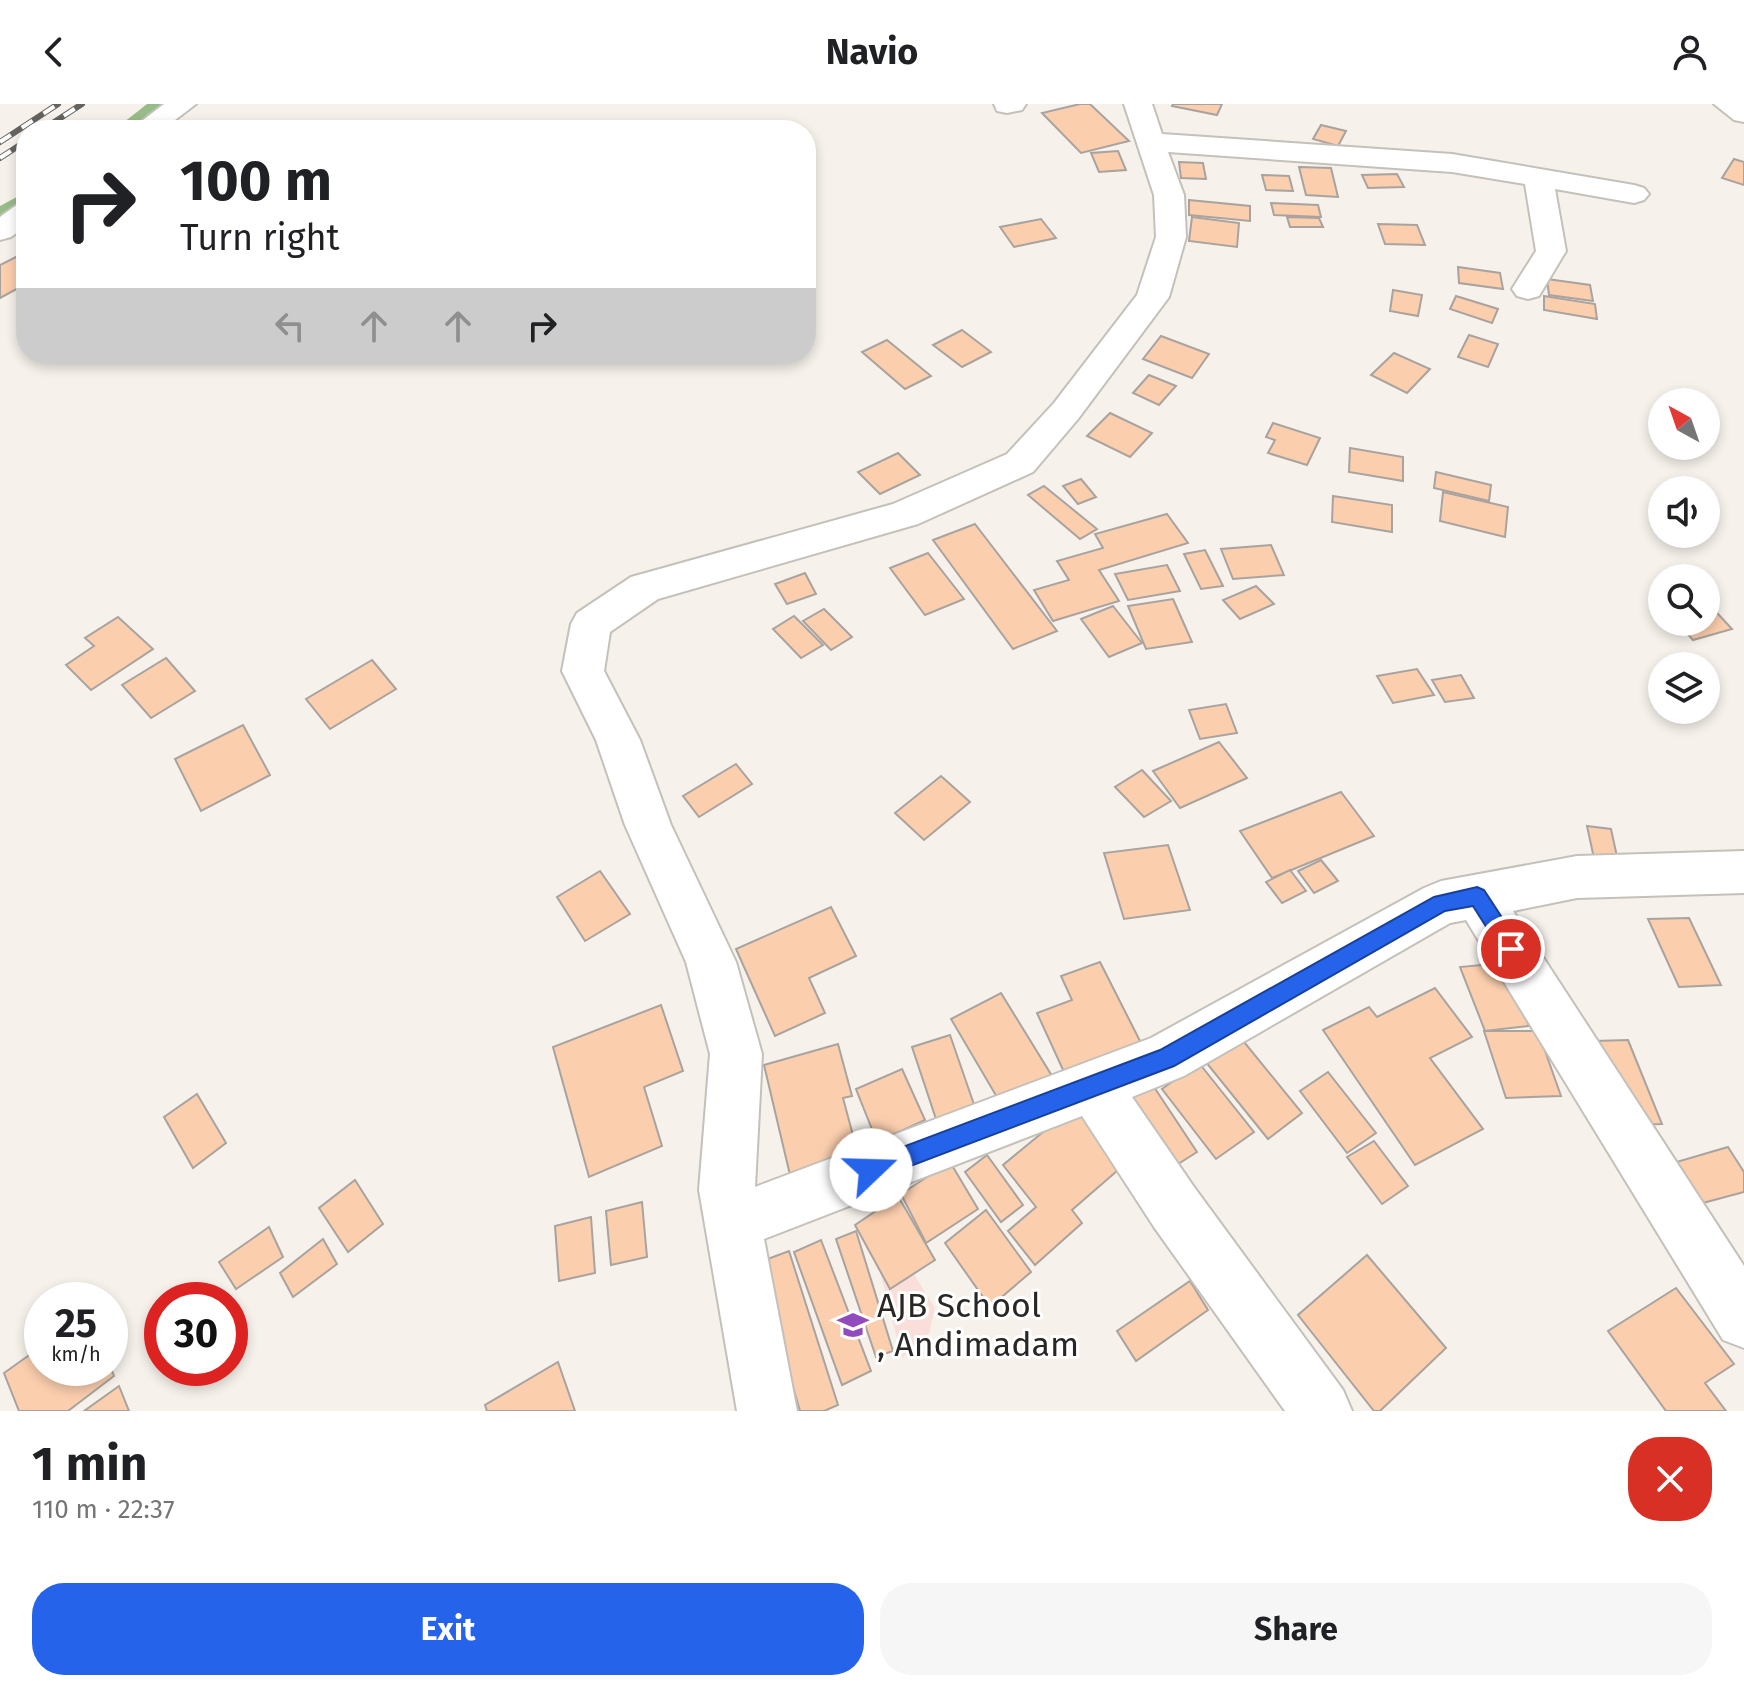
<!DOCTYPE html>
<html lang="en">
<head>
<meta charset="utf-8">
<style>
  body { margin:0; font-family:"Fira Sans",sans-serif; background:#f6f6f6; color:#202124; height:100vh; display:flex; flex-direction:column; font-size:30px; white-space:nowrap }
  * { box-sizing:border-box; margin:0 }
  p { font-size:26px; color:#757577 }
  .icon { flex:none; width:44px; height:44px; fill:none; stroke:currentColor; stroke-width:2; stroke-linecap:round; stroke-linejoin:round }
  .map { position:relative; height:1307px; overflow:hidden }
  .panel { display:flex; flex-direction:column; background:#fff; flex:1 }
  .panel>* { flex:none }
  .top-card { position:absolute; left:16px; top:16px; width:800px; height:244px; border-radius:32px; box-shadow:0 4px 12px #0003; background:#fff; color:#202124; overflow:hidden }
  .needle { width:52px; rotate:320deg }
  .buttons { position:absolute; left:1648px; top:284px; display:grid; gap:16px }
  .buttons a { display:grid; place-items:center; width:72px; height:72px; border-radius:50%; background:#fff; box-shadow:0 4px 12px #0003; font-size:40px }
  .speed { position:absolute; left:24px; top:1178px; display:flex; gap:16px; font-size:40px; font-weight:700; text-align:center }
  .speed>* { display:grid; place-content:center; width:104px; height:104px; border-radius:50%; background:#fff; box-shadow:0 4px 12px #0003; line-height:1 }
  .speed small { font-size:20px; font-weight:400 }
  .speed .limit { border:12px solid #d22; background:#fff; color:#111 }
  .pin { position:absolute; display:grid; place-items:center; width:68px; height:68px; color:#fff; margin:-34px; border:4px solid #fff; border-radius:50%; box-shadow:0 2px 8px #0007 }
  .me { position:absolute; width:88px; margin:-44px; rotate:69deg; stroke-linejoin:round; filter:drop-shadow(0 0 6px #0008) }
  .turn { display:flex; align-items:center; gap:28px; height:168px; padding:0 32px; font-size:36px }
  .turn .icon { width:104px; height:104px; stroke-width:2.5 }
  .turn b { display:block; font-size:56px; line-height:68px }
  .lanes { display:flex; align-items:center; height:76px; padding:0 32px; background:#0003; justify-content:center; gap:40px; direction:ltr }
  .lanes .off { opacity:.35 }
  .round { display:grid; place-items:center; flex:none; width:84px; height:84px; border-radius:32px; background:#f6f6f6 }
  .headline { display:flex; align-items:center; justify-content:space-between; height:136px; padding:0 32px }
  h1 { font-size:48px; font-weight:700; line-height:60px }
  .primary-button { display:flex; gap:16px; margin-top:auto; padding:16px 32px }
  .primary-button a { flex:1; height:92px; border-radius:32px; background:#2563eb; color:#fff; font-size:32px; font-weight:700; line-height:92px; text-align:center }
  .primary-button a+a { background:#f6f6f6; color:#202124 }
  header { display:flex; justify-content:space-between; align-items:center; height:104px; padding:0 32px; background:#fff; font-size:36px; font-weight:700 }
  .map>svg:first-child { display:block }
</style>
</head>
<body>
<header><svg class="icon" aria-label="back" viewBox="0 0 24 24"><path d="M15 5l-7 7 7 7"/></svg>Navio<svg class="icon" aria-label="person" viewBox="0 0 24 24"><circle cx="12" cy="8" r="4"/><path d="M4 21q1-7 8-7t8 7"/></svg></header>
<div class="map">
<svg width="1744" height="1307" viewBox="0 0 1744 1307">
  <rect width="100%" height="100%" fill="#f6f2eb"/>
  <polygon fill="#f9deda" points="885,1124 935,1204 929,1230 902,1254 871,1133"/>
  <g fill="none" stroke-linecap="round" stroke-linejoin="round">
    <g fill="#98bc88" fill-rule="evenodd">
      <polygon points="147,0 177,0 144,26 114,26"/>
      <polygon points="26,88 26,110 10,121 0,124 0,102"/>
    </g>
  </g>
  <g fill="#fbceae" stroke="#a9a39f" stroke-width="2">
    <polygon points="1080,0 1090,0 1129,37 1081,49 1042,9"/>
    <polygon points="1173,0 1222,0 1217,11 1172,2"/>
    <polygon points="1321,21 1346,27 1338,42 1313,35"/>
    <polygon points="1118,47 1126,66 1099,68 1091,49"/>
    <polygon points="1734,55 1744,58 1744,81 1722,74"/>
    <polygon points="1179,58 1203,59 1206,75 1181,74"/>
    <polygon points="1299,63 1331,64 1338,93 1306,91"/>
    <polygon points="1397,70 1404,83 1368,84 1362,71"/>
    <polygon points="1262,71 1289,72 1293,87 1266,86"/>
    <polygon points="1189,96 1250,102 1250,117 1189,111"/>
    <polygon points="1271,99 1318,101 1321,113 1274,111"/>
    <polygon points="1192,113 1239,119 1237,143 1189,137"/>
    <polygon points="1287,113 1319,114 1323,123 1290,123"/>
    <polygon points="1041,115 1056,134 1014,143 1000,123"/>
    <polygon points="1378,120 1417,121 1425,141 1385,140"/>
    <polygon points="16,153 26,159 26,180 0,194 0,161"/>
    <polygon points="1458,163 1500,169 1503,185 1459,179"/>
    <polygon points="1547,175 1590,181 1593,197 1549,191"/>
    <polygon points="1393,186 1422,191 1418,212 1390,207"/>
    <polygon points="1456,192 1498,205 1492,219 1450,205"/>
    <polygon points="1544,192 1595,200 1597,215 1544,206"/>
    <polygon points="962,226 991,248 962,263 933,241"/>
    <polygon points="1469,231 1498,240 1488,263 1458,253"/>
    <polygon points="1161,232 1209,250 1192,274 1143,255"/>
    <polygon points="887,236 931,272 905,285 862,248"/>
    <polygon points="1394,249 1430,265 1407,289 1371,271"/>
    <polygon points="1149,271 1176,282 1159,301 1133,289"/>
    <polygon points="1110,309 1152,329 1130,353 1087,332"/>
    <polygon points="1273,319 1320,334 1307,361 1268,349 1275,336 1266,333"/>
    <polygon points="1350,344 1403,353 1403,377 1349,368"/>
    <polygon points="898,349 920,371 880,390 858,368"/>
    <polygon points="1436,368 1491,381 1489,397 1434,384"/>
    <polygon points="1081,375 1096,393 1078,400 1063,382"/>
    <polygon points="1044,382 1097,425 1080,435 1028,391"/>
    <polygon points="1443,388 1508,403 1505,433 1440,417"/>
    <polygon points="1333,392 1392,401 1392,428 1332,418"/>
    <polygon points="1167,410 1188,439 1099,466 1119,497 1053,517 1034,486 1069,476 1057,457 1103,444 1095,430"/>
    <polygon points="975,420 1057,527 1013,545 933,436"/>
    <polygon points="1271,441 1284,471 1233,475 1221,445"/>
    <polygon points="1205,446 1223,482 1201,485 1184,450"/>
    <polygon points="928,449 964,495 925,511 890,464"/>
    <polygon points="1167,461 1180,487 1128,496 1115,470"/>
    <polygon points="805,469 816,490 787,500 775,480"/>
    <polygon points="1256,482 1274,500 1240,515 1223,496"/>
    <polygon points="1173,495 1192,538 1146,545 1128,502"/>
    <polygon points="1706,497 1732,525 1693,536 1677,518 1706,518"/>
    <polygon points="1113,502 1142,539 1109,553 1081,515"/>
    <polygon points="824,505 852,533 831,546 803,517"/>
    <polygon points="794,512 823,541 801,554 773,525"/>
    <polygon points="118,513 153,545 91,586 66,561 94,542 85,534"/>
    <polygon points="166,554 195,587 151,614 122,581"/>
    <polygon points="372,556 396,585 330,625 306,595"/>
    <polygon points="1417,565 1434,591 1393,599 1377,572"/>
    <polygon points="1461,571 1474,594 1445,598 1432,576"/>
    <polygon points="1226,600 1237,629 1200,635 1189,606"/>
    <polygon points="243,621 270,671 201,707 175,655"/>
    <polygon points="1219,638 1247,674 1180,704 1153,667"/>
    <polygon points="736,660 752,680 699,713 683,692"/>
    <polygon points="1142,666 1171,697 1144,713 1115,683"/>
    <polygon points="941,672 970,698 924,736 895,709"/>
    <polygon points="1341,688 1374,732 1272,774 1240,727"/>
    <polygon points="1587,722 1611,725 1621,771 1597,768"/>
    <polygon points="1168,741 1190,806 1124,815 1104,749"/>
    <polygon points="1321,756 1338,777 1314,789 1298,767"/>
    <polygon points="1290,766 1306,787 1282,799 1266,778"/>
    <polygon points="600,767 630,810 585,837 557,793"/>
    <polygon points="831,803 856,852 809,874 825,909 775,932 736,845"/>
    <polygon points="1689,814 1721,881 1679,883 1648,815"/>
    <polygon points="1100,858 1141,939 1064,968 1037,909 1072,896 1061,872"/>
    <polygon points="1502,859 1529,922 1485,927 1460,863"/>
    <polygon points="1435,884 1472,933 1430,954 1483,1025 1415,1061 1323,926 1369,903 1377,913"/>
    <polygon points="1001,889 1052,972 1001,1000 951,915"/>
    <polygon points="661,901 683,967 644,983 662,1042 589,1073 553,943"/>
    <polygon points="1484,927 1538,927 1561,992 1506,994"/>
    <polygon points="950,931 978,1012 939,1024 912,943"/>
    <polygon points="1240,933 1302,1009 1268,1035 1205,957"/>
    <polygon points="1628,936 1662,1020 1627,1021 1594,937"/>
    <polygon points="838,940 852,992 843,994 858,1050 790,1071 764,961"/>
    <polygon points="1199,959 1254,1028 1216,1055 1162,985"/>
    <polygon points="902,965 925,1016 877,1038 856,985"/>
    <polygon points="1328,968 1376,1029 1347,1049 1300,987"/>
    <polygon points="1152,980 1197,1048 1164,1069 1119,1000"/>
    <polygon points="197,990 226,1039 193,1064 164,1013"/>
    <polygon points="1082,996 1132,1054 1072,1106 1082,1119 1035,1161 1008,1127 1036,1103 1003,1061"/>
    <polygon points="1374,1037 1408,1082 1382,1100 1347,1053"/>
    <polygon points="1728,1043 1744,1068 1744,1088 1699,1100 1673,1059"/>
    <polygon points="987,1051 1023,1101 1001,1118 965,1068"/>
    <polygon points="950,1058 978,1105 926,1139 901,1090"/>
    <polygon points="355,1076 383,1120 348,1148 319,1104"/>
    <polygon points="898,1092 935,1156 890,1185 855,1121"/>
    <polygon points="642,1098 647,1153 611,1161 606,1107"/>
    <polygon points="986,1106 1031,1168 990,1203 945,1139"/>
    <polygon points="591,1113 595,1169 559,1177 555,1122"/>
    <polygon points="269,1123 283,1153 236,1185 219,1158"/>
    <polygon points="856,1127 893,1247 876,1253 836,1135"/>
    <polygon points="323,1135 337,1160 293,1193 280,1169"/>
    <polygon points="821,1136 871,1267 842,1281 794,1148"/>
    <polygon points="789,1147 838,1301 824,1307 800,1307 757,1159"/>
    <polygon points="1367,1151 1446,1244 1380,1307 1374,1307 1298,1211"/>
    <polygon points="1190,1177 1208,1206 1136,1257 1117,1227"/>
    <polygon points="1676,1184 1734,1260 1705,1279 1726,1307 1666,1307 1608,1227"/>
    <polygon points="42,1242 42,1264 110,1262 114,1272 68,1307 19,1307 4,1269"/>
    <polygon points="558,1258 575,1307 487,1307 485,1301"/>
    <polygon points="119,1282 129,1307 84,1307"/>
  </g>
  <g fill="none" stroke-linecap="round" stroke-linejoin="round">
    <g stroke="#c4c0ba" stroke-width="4">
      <g id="minor">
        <polygon points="164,0 196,0 162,26 130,26"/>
        <polygon points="994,0 1026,0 1022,6 1007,9 997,7"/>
        <polygon points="1124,0 1152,0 1162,30 1452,50 1634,81 1644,84 1649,90 1644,96 1634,99 1555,85 1566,147 1539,192 1528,195 1517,192 1512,185 1536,147 1525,80 1452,68 1168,48 1184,91 1186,133 1169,193 1078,315 1033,368 918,420 658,495 610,528 604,567 640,636 671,721 736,858 762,950 755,1083 1151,934 1424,784 1441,777 1577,752 1744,747 1744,789 1577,794 1513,807 1744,1162 1744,1244 1723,1236 1466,816 1450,819 1184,972 1132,993 1194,1083 1343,1286 1352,1307 1285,1307 1154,1123 1082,1012 764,1135 797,1307 737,1307 699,1086 710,950 686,858 625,721 596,636 562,567 571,520 577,509 631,473 893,400 1007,350 1054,299 1137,191 1156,133 1154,91"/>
        <polygon points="1714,0 1744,0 1744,18 1734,16"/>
        <polygon points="26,99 26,122 11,133 0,136 0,113 15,102"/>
      </g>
    </g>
    <use href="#minor" fill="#fff" fill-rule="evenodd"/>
    <g stroke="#64635f" stroke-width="6">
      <g id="rail">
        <polyline points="42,26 82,0"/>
        <polyline points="0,38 58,0"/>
        <polyline points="0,54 26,37"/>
      </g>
    </g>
    <use href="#rail" stroke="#fff" stroke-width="4" stroke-dasharray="13" stroke-linecap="butt"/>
  </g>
  <polygon fill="#2563eb" stroke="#184099" stroke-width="2" points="1477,783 1484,786 1518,838 1521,845 1518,851 1511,854 1504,851 1473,802 1445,807 1174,962 871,1077 863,1074 859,1066 863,1058 1160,946 1434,793"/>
  <defs>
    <g id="school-bare" transform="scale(2.4)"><path d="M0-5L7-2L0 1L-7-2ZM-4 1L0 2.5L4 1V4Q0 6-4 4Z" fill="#914bbe" stroke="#fff" stroke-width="2.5" paint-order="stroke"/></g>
  </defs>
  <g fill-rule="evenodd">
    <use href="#school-bare" x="853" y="1221"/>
  </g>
  <g text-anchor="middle" stroke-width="6" stroke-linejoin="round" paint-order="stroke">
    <g font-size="34" fill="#282725" stroke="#fff" text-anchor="start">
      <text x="877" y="1213">AJB School<tspan x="877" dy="39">, Andimadam</tspan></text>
    </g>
  </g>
</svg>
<div class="buttons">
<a><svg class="needle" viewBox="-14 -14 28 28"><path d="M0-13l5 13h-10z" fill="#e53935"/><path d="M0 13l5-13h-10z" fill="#757577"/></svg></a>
<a><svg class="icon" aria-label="sound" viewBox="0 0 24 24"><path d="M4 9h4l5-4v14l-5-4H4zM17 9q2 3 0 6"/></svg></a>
<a><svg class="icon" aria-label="search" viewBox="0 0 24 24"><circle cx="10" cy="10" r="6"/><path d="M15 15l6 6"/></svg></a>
<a><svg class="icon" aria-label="layers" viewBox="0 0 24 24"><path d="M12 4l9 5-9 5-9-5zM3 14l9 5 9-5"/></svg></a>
</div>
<div class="speed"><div>25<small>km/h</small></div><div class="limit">30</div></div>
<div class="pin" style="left:1511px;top:845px;background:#d93025"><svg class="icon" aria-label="arrive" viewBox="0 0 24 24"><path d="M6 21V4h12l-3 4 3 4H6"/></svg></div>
<svg class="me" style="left:871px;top:1066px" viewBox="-20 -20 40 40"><circle r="19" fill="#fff"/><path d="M0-13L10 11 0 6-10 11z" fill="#2563eb"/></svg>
<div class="top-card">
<div class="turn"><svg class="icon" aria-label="right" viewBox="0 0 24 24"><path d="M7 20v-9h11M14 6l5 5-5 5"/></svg><div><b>100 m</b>Turn right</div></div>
<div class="lanes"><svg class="icon off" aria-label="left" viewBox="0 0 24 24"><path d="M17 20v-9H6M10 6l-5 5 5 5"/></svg><svg class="icon off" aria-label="ahead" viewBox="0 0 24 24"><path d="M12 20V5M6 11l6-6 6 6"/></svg><svg class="icon off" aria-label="ahead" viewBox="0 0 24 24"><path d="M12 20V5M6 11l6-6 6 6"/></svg><svg class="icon" aria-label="right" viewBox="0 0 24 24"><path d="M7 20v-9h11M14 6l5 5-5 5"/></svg></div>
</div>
</div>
<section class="panel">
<div class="headline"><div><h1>1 min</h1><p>110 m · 22:37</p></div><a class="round" style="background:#d93025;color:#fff"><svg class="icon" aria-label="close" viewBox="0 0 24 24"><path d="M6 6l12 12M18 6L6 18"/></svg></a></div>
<div class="primary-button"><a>Exit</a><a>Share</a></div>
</section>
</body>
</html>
